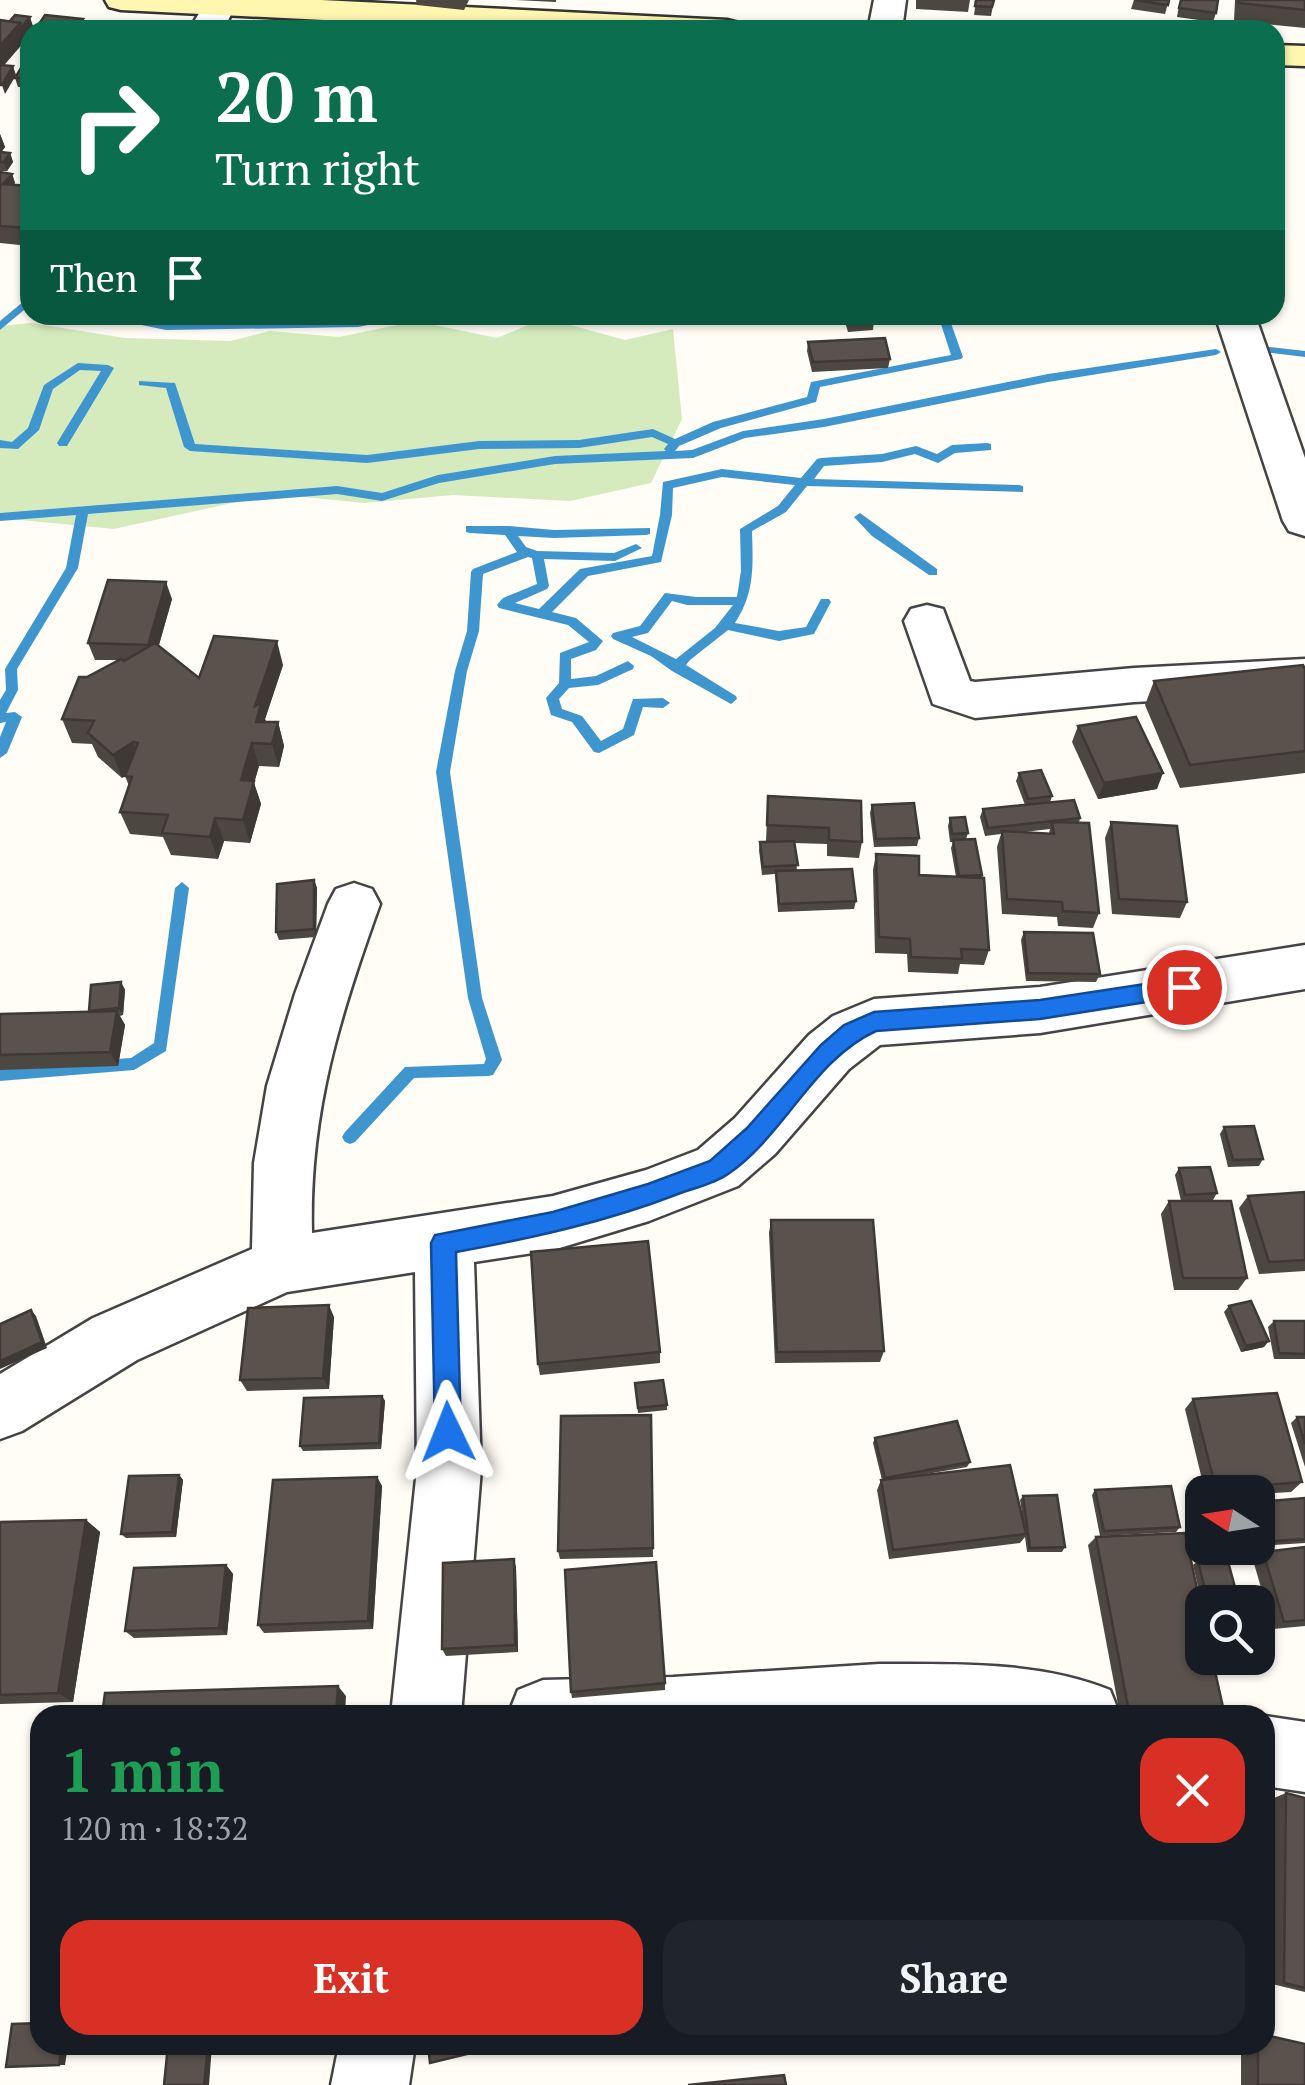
<!DOCTYPE html>
<html lang="en">
<head>
<meta charset="utf-8">
<style>
  body { margin:0; font-family:"PT Serif",serif; background:#20242c; color:#f1f3f6; height:100vh; display:flex; flex-direction:column; font-size:38px; white-space:nowrap }
  * { box-sizing:border-box; margin:0 }
  p { font-size:32px; color:#9ea1a6 }
  .icon { flex:none; width:55px; height:55px; fill:none; stroke:currentColor; stroke-width:2; stroke-linecap:round; stroke-linejoin:round }
  .map { position:relative; flex:1; overflow:hidden }
  .details { position:absolute; left:30px; top:1705px; width:1245px; height:350px; display:flex; flex-direction:column; background:#171b24; border-radius:30px; box-shadow:0 2px 8px #0004 }
  .details>* { flex:none }
  .top-card { position:absolute; left:20px; top:20px; width:1265px; height:305px; border-radius:30px; box-shadow:0 2px 8px #0004; background:#0b6e4f; color:#fff; overflow:hidden }
  .needle { width:65px; rotate:282deg }
  .controls { position:absolute; left:1185px; top:1475px; display:grid; gap:20px }
  .controls a { display:grid; place-items:center; width:90px; height:90px; border-radius:20px; background:#171b24; box-shadow:0 2px 8px #0004; font-size:50px }
  .pin { position:absolute; display:grid; place-items:center; width:85px; height:85px; color:#fff; margin:-42px; border:5px solid #fff; border-radius:50%; box-shadow:0 2px 10px #0007 }
  .me { position:absolute; width:110px; margin:-55px; rotate:358deg; stroke-linejoin:round; filter:drop-shadow(0 0 8px #0008) }
  .turn { display:flex; align-items:center; gap:35px; height:210px; padding:0 30px; font-size:45px }
  .turn .icon { width:130px; height:130px; stroke-width:2.5 }
  .turn b { display:block; font-size:70px; line-height:85px }
  .then { display:flex; align-items:center; height:95px; padding:0 30px; background:#0003; gap:20px; font-size:38px }
  .round { display:grid; place-items:center; flex:none; width:105px; height:105px; border-radius:30px; background:#20242c }
  .summary { display:flex; align-items:center; justify-content:space-between; height:170px; padding:0 30px }
  h1 { font-size:60px; font-weight:700; line-height:75px; color:#1e9e55 }
  .button { display:flex; gap:20px; margin-top:auto; padding:20px 30px }
  .button a { flex:1; height:115px; border-radius:30px; background:#d93025; color:#fff; font-size:40px; font-weight:700; line-height:115px; text-align:center }
  .button a+a { background:#20242c; color:#f1f3f6 }
  .map>svg:first-child { display:block }
</style>
</head>
<body>
<div class="map">
<svg width="1305" height="2085" viewBox="0 0 1305 2085">
  <rect width="100%" height="100%" fill="#fffdf5"/>
  <polygon fill="#d5ebbd" points="545,318 625,340 673,329 682,419 651,483 570,501 453,495 364,503 273,494 114,529 0,518 0,326 31,323 125,338 230,341 270,331 339,337 416,321 497,338"/>
  <g fill="none" stroke-linecap="round" stroke-linejoin="round">
    <g fill="#3f96cf" fill-rule="evenodd">
      <polygon points="30,296 30,305 0,330 0,321"/>
      <polygon points="116,315 166,324 358,321 387,315 408,315 403,318 358,327 166,330 122,321 58,324 53,321 58,318"/>
      <path d="M 426,315 L 519,315 L 520,317 L 515,320 C 487,322 451,328 426,315 Z"/>
      <polygon points="938,315 948,315 963,357 961,359 820,387 816,402 721,428 679,446 675,451 692,450 743,431 824,419 1048,374 1216,349 1221,352 1216,355 1048,382 824,427 745,438 693,458 555,464 439,483 382,501 337,494 88,514 78,568 17,669 18,690 6,713 15,712 22,717 7,753 0,758 0,737 6,722 0,723 0,700 6,690 5,669 66,568 76,515 0,521 0,513 337,486 382,493 438,475 555,456 666,451 664,449 668,444 652,437 579,448 479,449 367,463 190,451 184,447 166,388 139,385 139,381 175,383 195,444 367,455 479,441 579,440 653,429 675,439 713,422 807,397 811,382 951,355"/>
      <polygon points="1269,347 1305,351 1305,357 1265,352 1265,348"/>
      <polygon points="78,363 108,365 114,368 67,446 59,446 57,443 101,371 80,370 53,389 39,430 18,449 0,448 0,440 12,442 28,428 44,385"/>
      <path d="M 987,443 L 991,444 L 991,450 L 955,453 L 938,463 L 915,454 L 882,462 L 824,466 L 814,479 L 1019,485 L 1023,486 L 1023,492 L 807,486 L 786,512 L 752,531 C 753,565 755,593 735,623 L 779,631 L 806,627 L 821,599 L 829,599 L 831,602 L 814,634 L 779,641 L 728,630 L 690,660 L 686,665 L 736,696 L 737,699 L 731,704 L 672,671 L 651,656 L 613,639 L 611,636 L 613,633 L 640,626 L 665,593 L 696,597 L 737,597 L 741,571 L 740,529 L 778,506 L 795,485 L 722,477 L 673,488 L 672,515 L 661,562 L 588,576 L 552,612 L 576,618 L 603,641 L 596,650 L 571,659 L 571,679 L 596,676 L 628,661 L 634,666 L 633,669 L 598,685 L 569,688 L 559,699 L 562,709 L 582,716 L 601,741 L 623,729 L 633,699 L 663,698 L 670,703 L 663,708 L 643,707 L 634,735 L 599,753 L 594,752 L 572,722 L 551,715 L 546,698 L 559,683 L 560,653 L 589,642 L 568,625 L 499,608 L 497,605 L 503,598 L 537,584 L 532,558 L 528,557 L 483,574 L 479,631 L 467,671 L 450,772 L 482,998 L 502,1060 L 493,1075 L 488,1076 L 414,1078 L 355,1142 L 350,1144 L 345,1142 L 342,1137 L 345,1132 L 405,1067 L 484,1064 L 486,1059 L 468,998 L 436,772 L 455,671 L 467,631 L 471,572 L 473,569 L 517,552 L 505,535 L 470,533 L 466,532 L 466,526 L 509,526 L 554,530 L 650,528 L 650,534 L 646,535 L 554,538 L 518,536 L 526,547 L 537,551 L 614,553 L 636,544 L 642,548 L 615,561 L 544,559 L 549,586 L 547,589 L 515,603 L 539,609 L 580,569 L 652,556 L 660,515 L 663,482 L 722,469 L 801,478 L 817,459 L 821,458 L 882,454 L 916,446 L 937,454 L 952,445 ZM 672,601 L 687,605 L 733,605 L 715,628 L 676,659 L 632,637 L 648,633 Z"/>
      <polygon points="860,513 937,569 937,575 929,575 872,536 854,517"/>
      <polygon points="182,882 189,888 166,1051 134,1070 0,1081 0,1067 131,1058 154,1043 175,888"/>
    </g>
    <g stroke="#444" stroke-width="5">
      <g id="street">
        <polygon points="207,0 231,0 235,7 223,30 189,30"/>
        <polygon points="874,0 906,0 902,30 868,30"/>
        <polygon points="1215,315 1255,315 1305,458 1305,536 1289,531 1283,521"/>
        <polygon points="927,605 943,609 970,681 975,682 1134,668 1305,659 1305,693 1134,702 975,718 933,704 904,621 911,609"/>
        <path d="M 354,883 L 372,889 L 380,904 C 340,1015 309,1113 312,1233 L 553,1196 L 646,1170 L 698,1150 L 735,1118 L 809,1035 L 833,1016 L 874,999 L 1040,987 L 1305,945 L 1305,989 L 1040,1033 L 880,1045 L 849,1069 L 775,1154 L 738,1186 L 649,1221 L 553,1250 L 474,1262 L 481,1469 L 461,1715 L 391,1715 L 417,1469 L 415,1272 L 287,1292 L 137,1360 L 22,1431 L 0,1439 L 0,1374 L 93,1318 L 252,1249 L 254,1163 L 267,1086 L 295,994 L 328,904 L 336,889 Z"/>
        <path d="M 879,1664 C 955,1664 1039,1661 1110,1690 L 1120,1715 L 508,1715 L 518,1690 L 543,1680 L 673,1677 Z"/>
        <polygon points="1265,1716 1305,1722 1305,1792 1265,1786"/>
        <polygon points="339,2045 415,2045 409,2085 331,2085"/>
      </g>
    </g>
    <g stroke="#333" stroke-width="5">
      <g id="secondary">
        <polygon points="105,0 321,0 727,20 739,23 744,30 526,30 121,10 109,7"/>
        <polygon points="1275,45 1305,46 1305,66 1275,65"/>
      </g>
    </g>
    <use href="#street" fill="#fff" fill-rule="evenodd"/>
    <use href="#secondary" fill="#fff6b0" fill-rule="evenodd"/>
  </g>
  <g fill="#4d4742" fill-rule="evenodd">
    <polygon points="416,0 469,0 464,10 417,5"/>
    <polygon points="515,0 556,0 556,2"/>
    <polygon points="916,0 970,0 968,12 916,9"/>
    <polygon points="976,0 994,0 991,16 974,15"/>
    <polygon points="1134,0 1169,0 1165,14 1131,9"/>
    <polygon points="1180,0 1216,13 1213,22 1177,17"/>
    <polygon points="1235,0 1305,0 1305,28 1234,21"/>
    <polygon points="30,37 30,87 18,87 15,78 27,58 25,58 22,49"/>
    <polygon points="0,134 5,147 1,152 10,153 13,162 7,171 0,171"/>
    <polygon points="0,172 12,174 15,183 13,185 30,186 30,246 0,243"/>
    <polygon points="845,315 872,315 874,320 873,330 848,332 845,322"/>
    <polygon points="808,342 890,359 888,368 812,372 807,351"/>
    <polygon points="172,599 159,645 199,678 283,665 265,719 266,722 278,722 284,746 279,767 259,766 254,783 261,804 250,843 224,841 218,859 171,855 163,837 130,834 120,812 129,786 125,776 122,778 98,757 92,744 72,743 62,719 118,660 95,660 88,643"/>
    <polygon points="1305,669 1305,773 1180,788 1145,705 1154,681"/>
    <polygon points="1078,726 1157,789 1098,799 1072,742"/>
    <path d="M 1019,773 L 1052,796 L 1050,803 L 1080,818 L 1079,823 L 1099,913 L 1093,928 L 1058,926 L 1057,917 L 1002,914 L 997,847 L 1001,834 L 985,836 L 980,817 L 983,809 L 1025,805 L 1016,781 ZM 1050,829 L 1049,833 L 1024,832 Z"/>
    <polygon points="768,796 862,842 859,858 827,856 827,844 794,843 797,870 856,901 854,909 778,912 775,874 762,875 759,850 760,842 778,842 766,841"/>
    <polygon points="872,805 919,838 917,846 874,847 870,813"/>
    <polygon points="950,818 968,833 966,839 982,875 989,950 984,965 960,964 958,974 908,972 907,954 875,953 873,870 876,854 919,875 956,877 951,848 953,842 950,842 948,826"/>
    <polygon points="1111,822 1187,902 1180,918 1112,914 1105,838"/>
    <polygon points="314,880 317,888 316,937 279,940 276,932"/>
    <polygon points="1024,932 1100,974 1096,982 1026,981 1021,940"/>
    <polygon points="121,982 125,990 123,1015 120,1016 125,1025 118,1066 0,1070 0,1014 89,1011"/>
    <polygon points="1224,1127 1263,1159 1259,1166 1228,1167 1220,1134"/>
    <polygon points="1179,1168 1217,1193 1213,1200 1187,1201 1247,1278 1238,1290 1174,1290 1161,1214 1169,1201 1181,1201 1175,1175"/>
    <polygon points="1305,1192 1305,1271 1259,1274 1239,1208 1248,1196"/>
    <polygon points="771,1220 884,1351 880,1362 775,1363 769,1233"/>
    <polygon points="1229,1306 1264,1347 1241,1352 1224,1312"/>
    <polygon points="334,1317 329,1389 247,1391 240,1380"/>
    <polygon points="1274,1321 1305,1321 1305,1359 1274,1359 1268,1327"/>
    <polygon points="660,1352 660,1363 540,1375 538,1364"/>
    <polygon points="635,1383 667,1405 667,1410 638,1413"/>
    <polygon points="382,1396 385,1401 381,1449 303,1451 300,1446"/>
    <polygon points="1193,1399 1302,1482 1291,1492 1258,1494 1258,1492 1205,1492 1185,1409"/>
    <polygon points="651,1415 653,1557 560,1559 558,1551"/>
    <polygon points="1297,1417 1305,1417 1305,1467 1291,1423"/>
    <polygon points="875,1438 970,1462 967,1467 921,1475 1022,1513 1020,1500 1023,1496 1065,1547 1062,1552 1027,1552 1025,1537 1020,1543 889,1559 877,1490 881,1480 882,1480 873,1443"/>
    <polygon points="179,1475 183,1480 176,1537 126,1538 121,1534"/>
    <polygon points="377,1477 382,1486 373,1629 264,1633 258,1625"/>
    <polygon points="1095,1490 1180,1527 1176,1532 1100,1536 1092,1495"/>
    <polygon points="1305,1498 1305,1543 1258,1546 1258,1502"/>
    <polygon points="86,1520 100,1532 73,1702 0,1704 0,1522"/>
    <polygon points="1096,1537 1223,1707 1213,1713 1120,1715 1088,1545"/>
    <polygon points="1305,1547 1305,1626 1273,1629 1253,1560 1263,1552"/>
    <polygon points="1213,1548 1245,1548 1214,1550"/>
    <polygon points="514,1559 516,1568 518,1652 446,1656 442,1649"/>
    <polygon points="1198,1561 1239,1602 1202,1602 1202,1604 1193,1565"/>
    <polygon points="226,1565 233,1574 227,1635 134,1638 125,1631"/>
    <polygon points="665,1683 665,1690 572,1698 571,1692"/>
    <polygon points="1286,1793 1305,1798 1305,1992 1272,1984 1274,1798"/>
    <polygon points="1241,2045 1265,2045 1305,2085 1241,2085"/>
  </g>
  <g fill="#3f3936">
    <polygon points="30,17 33,26 24,37 25,41 0,70 0,46 20,23"/>
    <polygon points="83,19 86,28 84,30 75,30"/>
    <polygon points="13,66 16,75 5,94 2,85"/>
    <polygon points="0,134 5,147 0,154"/>
    <polygon points="10,153 13,162 7,171 4,162"/>
    <polygon points="12,174 15,183 5,194 2,185"/>
    <polygon points="166,582 172,599 154,662 148,645"/>
    <polygon points="277,641 283,665 265,719 268,727 263,745 256,722 255,706"/>
    <polygon points="278,722 284,746 279,767 272,744"/>
    <polygon points="133,742 142,765 122,778 113,755"/>
    <polygon points="252,743 259,766 254,783 261,804 250,843 243,820 241,780"/>
    <polygon points="1163,773 1157,789 1098,799 1104,783"/>
    <polygon points="215,818 224,841 218,859 210,837"/>
    <polygon points="314,880 317,888 316,937 314,929"/>
    <polygon points="121,982 125,990 123,1015 119,1008"/>
    <polygon points="117,1011 125,1025 118,1066 110,1052"/>
    <polygon points="329,1305 334,1317 329,1389 323,1378"/>
    <polygon points="31,1310 36,1316 47,1348 0,1369 0,1361"/>
    <polygon points="1269,1341 1264,1347 1241,1352 1246,1346"/>
    <polygon points="382,1396 385,1401 381,1449 379,1443"/>
    <polygon points="179,1475 183,1480 176,1537 172,1532"/>
    <polygon points="377,1477 382,1486 373,1629 368,1621"/>
    <polygon points="86,1520 100,1532 73,1702 58,1693"/>
    <polygon points="514,1559 516,1568 518,1652 515,1645"/>
    <polygon points="226,1565 233,1574 227,1635 219,1628"/>
    <polygon points="338,1686 346,1696 345,1715 336,1715"/>
    <polygon points="62,2045 68,2045 65,2065 59,2065"/>
    <polygon points="208,2045 212,2045 209,2085 204,2085"/>
  </g>
  <g fill="#5a524d" stroke="#3f3936" stroke-width="2.5">
    <polygon points="976,0 994,0 992,7 975,6"/>
    <polygon points="1134,0 1169,0 1168,5"/>
    <polygon points="1181,0 1218,0 1216,13 1179,8"/>
    <polygon points="1239,0 1305,0 1305,10 1239,3"/>
    <polygon points="15,15 30,17 21,28 20,23 9,22"/>
    <polygon points="45,15 83,19 75,30 35,30"/>
    <polygon points="0,20 20,23 0,46"/>
    <polygon points="30,37 30,49 22,49"/>
    <polygon points="30,53 30,78 15,78"/>
    <polygon points="0,65 13,66 2,85 0,85"/>
    <polygon points="1275,99 1283,100 1278,150 1275,149"/>
    <polygon points="0,152 10,153 4,162 0,162"/>
    <polygon points="0,172 12,174 2,185 0,184"/>
    <polygon points="0,184 30,186 29,228 0,226"/>
    <polygon points="846,315 872,315 874,320 849,323"/>
    <polygon points="885,338 890,359 813,362 808,342"/>
    <polygon points="108,580 166,582 148,645 88,643"/>
    <polygon points="214,636 277,641 255,706 261,703 256,722 278,722 272,744 252,743 241,780 254,781 243,820 215,818 210,837 162,833 168,815 120,812 132,777 125,776 138,743 133,742 113,755 88,733 94,721 62,719 79,677 87,677 121,659 124,661 155,643 199,678"/>
    <polygon points="1303,665 1305,669 1305,751 1190,765 1154,681"/>
    <polygon points="1136,717 1163,773 1104,783 1078,726"/>
    <polygon points="1041,770 1052,796 1028,799 1019,773"/>
    <polygon points="768,796 861,801 862,842 829,840 829,828 767,825"/>
    <polygon points="1074,800 1080,818 988,828 983,809"/>
    <polygon points="914,803 919,838 876,839 872,805"/>
    <polygon points="965,817 968,833 952,834 950,818"/>
    <polygon points="1052,822 1089,823 1099,913 1063,911 1062,902 1007,899 1002,831 1054,834"/>
    <polygon points="1111,822 1177,826 1187,902 1119,899"/>
    <polygon points="975,839 982,875 959,876 953,840"/>
    <polygon points="794,841 798,865 763,867 760,842"/>
    <polygon points="876,854 919,856 919,875 984,878 989,950 961,949 962,959 911,957 910,939 879,937"/>
    <polygon points="852,869 856,901 779,904 776,871"/>
    <polygon points="314,880 314,929 276,932 277,884"/>
    <polygon points="1024,932 1093,933 1100,974 1028,973"/>
    <polygon points="121,982 119,1008 89,1011 91,985"/>
    <polygon points="117,1011 110,1052 0,1055 0,1014"/>
    <polygon points="1254,1126 1263,1159 1233,1160 1224,1127"/>
    <polygon points="1210,1167 1217,1193 1185,1195 1179,1168"/>
    <polygon points="1305,1192 1305,1260 1269,1262 1248,1196"/>
    <polygon points="1169,1201 1231,1201 1247,1278 1183,1278"/>
    <polygon points="771,1220 873,1220 884,1351 777,1352"/>
    <polygon points="648,1241 660,1352 538,1364 531,1252"/>
    <polygon points="1251,1301 1269,1341 1246,1346 1229,1306"/>
    <polygon points="329,1305 323,1378 240,1380 248,1308"/>
    <polygon points="31,1310 42,1342 0,1361 0,1324"/>
    <polygon points="1274,1321 1305,1321 1305,1354 1279,1353"/>
    <polygon points="663,1380 667,1405 638,1408 635,1383"/>
    <polygon points="1277,1393 1302,1482 1216,1489 1193,1399"/>
    <polygon points="382,1396 379,1443 300,1446 304,1398"/>
    <polygon points="651,1415 653,1548 558,1551 561,1416"/>
    <polygon points="1297,1417 1305,1417 1305,1444"/>
    <polygon points="957,1421 970,1462 885,1478 875,1438"/>
    <polygon points="1010,1465 1026,1534 893,1550 881,1480"/>
    <polygon points="179,1475 172,1532 121,1534 129,1476"/>
    <polygon points="377,1477 368,1621 258,1625 273,1480"/>
    <polygon points="1171,1486 1180,1527 1104,1531 1095,1490"/>
    <polygon points="1057,1495 1065,1547 1030,1548 1023,1496"/>
    <polygon points="1305,1498 1305,1539 1258,1542 1258,1502"/>
    <polygon points="86,1520 58,1693 0,1695 0,1522"/>
    <polygon points="1185,1533 1202,1612 1202,1658 1212,1658 1223,1707 1129,1712 1096,1537"/>
    <polygon points="1305,1547 1305,1620 1284,1622 1263,1552"/>
    <polygon points="1227,1558 1239,1602 1208,1602 1198,1561"/>
    <polygon points="514,1559 515,1645 442,1649 443,1563"/>
    <polygon points="656,1562 665,1683 571,1692 565,1570"/>
    <polygon points="226,1565 219,1628 125,1631 134,1568"/>
    <polygon points="338,1686 336,1715 102,1715 105,1693"/>
    <polygon points="1286,1793 1305,1798 1305,1988 1284,1983"/>
    <polygon points="40,2023 40,2045 62,2045 59,2065 6,2067 12,2024"/>
    <polygon points="1265,2035 1305,2044 1305,2085 1258,2085 1258,2045 1265,2045"/>
    <polygon points="168,2045 208,2045 204,2085 164,2085"/>
    <polygon points="428,2045 504,2045 430,2063"/>
    <polygon points="739,2045 831,2045 740,2053"/>
    <polygon points="784,2075 786,2085 688,2085"/>
  </g>
  <path fill="#1a73e8" stroke="#114b97" stroke-width="2.5" d="M 1184,978 L 1195,987 L 1184,996 L 1040,1019 L 876,1031 C 814,1059 784,1136 728,1174 C 714,1184 694,1188 678,1194 C 606,1222 532,1238 456,1252 L 461,1432 L 458,1441 L 448,1444 L 439,1441 L 435,1432 L 431,1243 L 435,1235 L 553,1212 L 648,1184 L 710,1161 L 747,1128 L 821,1045 L 844,1025 L 874,1012 L 1040,1000 Z"/>
</svg>
<div class="controls">
<a><svg class="needle" viewBox="-14 -14 28 28"><path d="M0-13l5 13h-10z" fill="#e53935"/><path d="M0 13l5-13h-10z" fill="#9ea1a6"/></svg></a>
<a><svg class="icon" aria-label="search" viewBox="0 0 24 24"><circle cx="10" cy="10" r="6"/><path d="M15 15l6 6"/></svg></a>
</div>
<div class="pin" style="left:1184px;top:987px;background:#d93025"><svg class="icon" aria-label="arrive" viewBox="0 0 24 24"><path d="M6 21V4h12l-3 4 3 4H6"/></svg></div>
<svg class="me" style="left:448px;top:1432px" viewBox="-20 -20 40 40"><path d="M0-17L14 15 0 8-14 15z" fill="#1a73e8" stroke="#fff" stroke-width="4"/></svg>
<div class="top-card">
<div class="turn"><svg class="icon" aria-label="right" viewBox="0 0 24 24"><path d="M7 20v-9h11M14 6l5 5-5 5"/></svg><div><b>20 m</b>Turn right</div></div>
<div class="then">Then<svg class="icon" aria-label="arrive" viewBox="0 0 24 24"><path d="M6 21V4h12l-3 4 3 4H6"/></svg></div>
</div>
<section class="details">
<div class="summary"><div><h1>1 min</h1><p>120 m · 18:32</p></div><a class="round" style="background:#d93025;color:#fff"><svg class="icon" aria-label="close" viewBox="0 0 24 24"><path d="M6 6l12 12M18 6L6 18"/></svg></a></div>
<div class="button"><a>Exit</a><a>Share</a></div>
</section>
</div>
</body>
</html>
